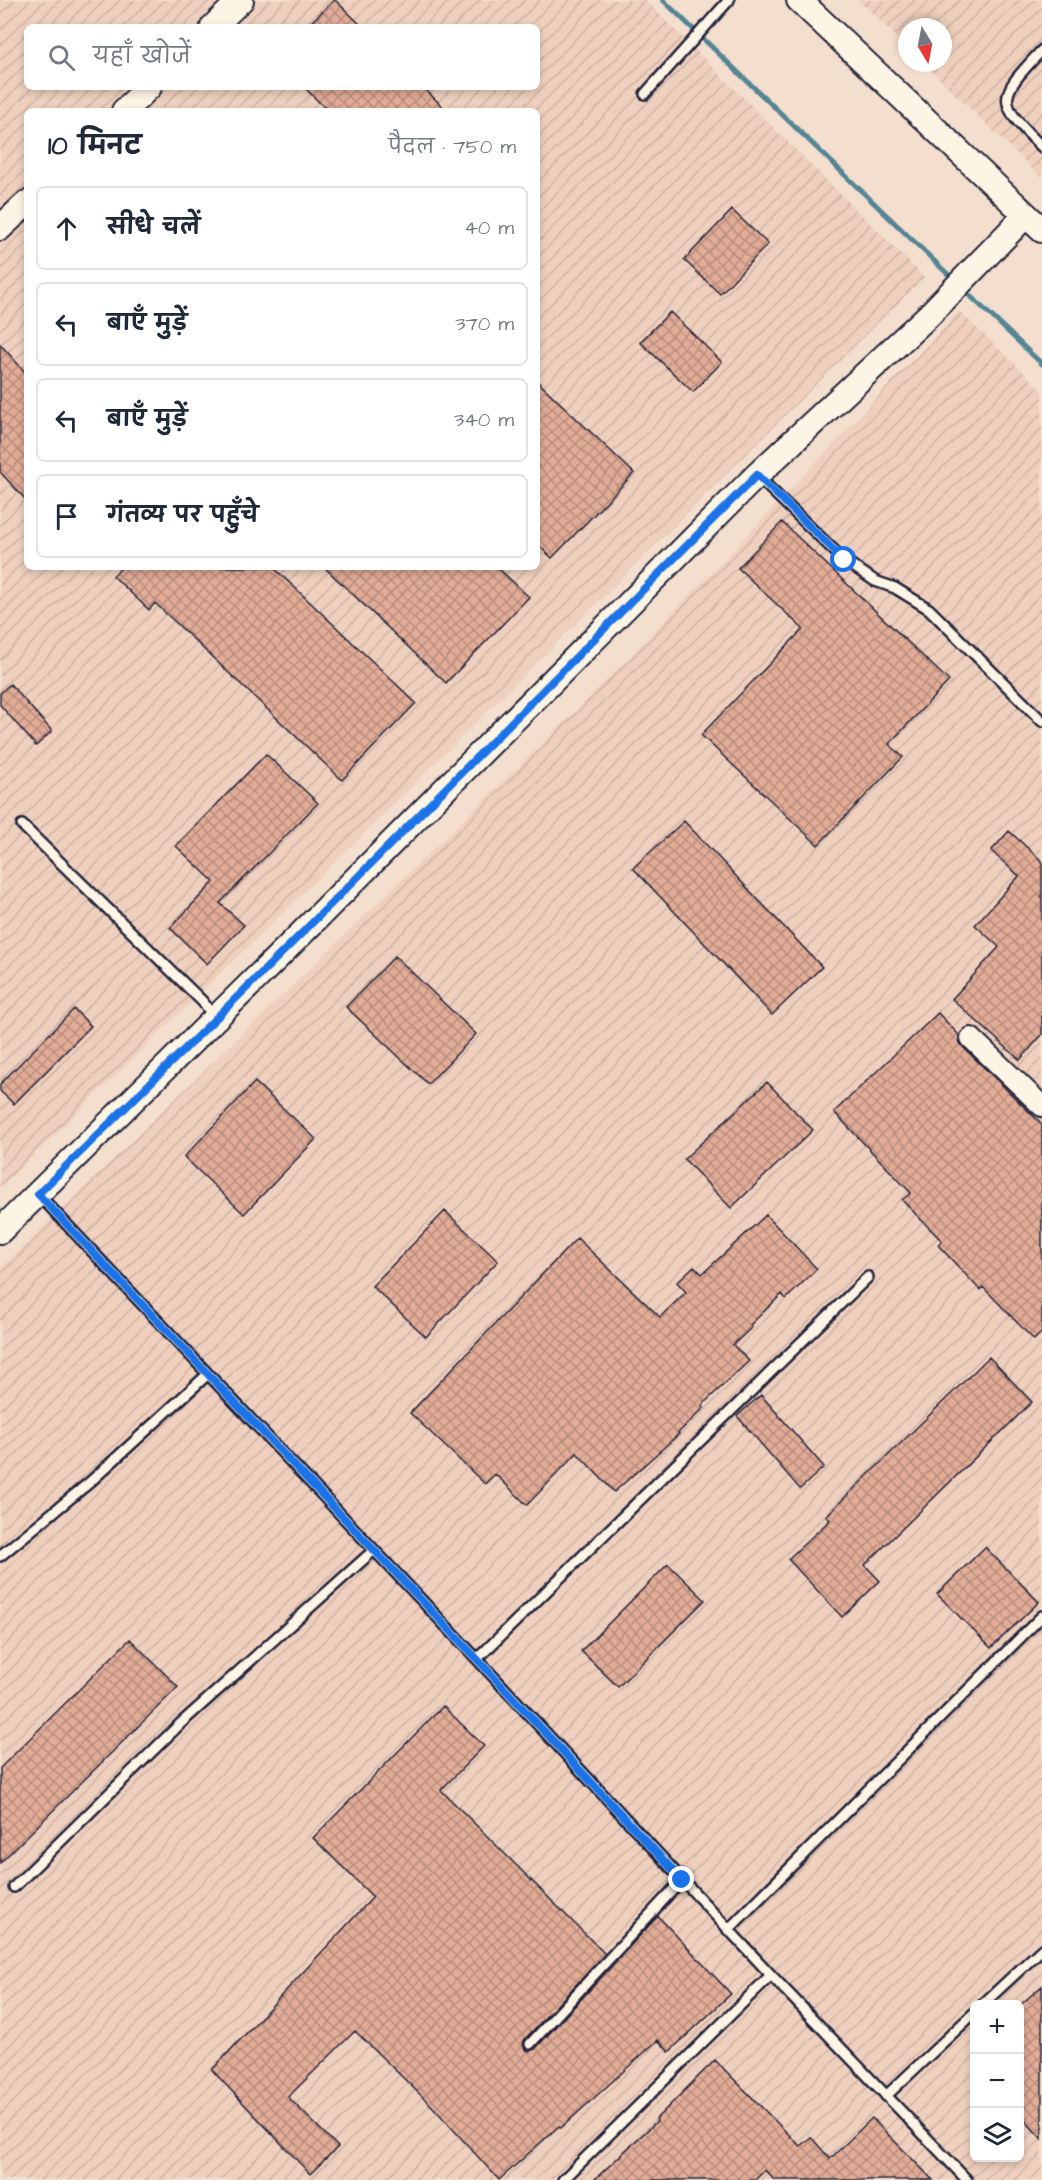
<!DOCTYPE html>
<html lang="hi">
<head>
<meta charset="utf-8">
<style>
  :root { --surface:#fff; --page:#f2f2f3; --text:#1f2937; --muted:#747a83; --line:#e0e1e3 }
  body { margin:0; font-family:"Architects Daughter","Playpen Sans Deva",sans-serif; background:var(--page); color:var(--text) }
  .controls { position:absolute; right:18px; bottom:18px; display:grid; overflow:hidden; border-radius:9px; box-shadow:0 3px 9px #0003 }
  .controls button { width:54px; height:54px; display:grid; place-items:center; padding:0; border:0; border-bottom:2px solid var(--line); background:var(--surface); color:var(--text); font:30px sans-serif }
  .compass { position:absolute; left:898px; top:18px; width:54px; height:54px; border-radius:50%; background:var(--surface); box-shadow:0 3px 9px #0003; rotate:170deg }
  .stop { position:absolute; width:18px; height:18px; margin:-14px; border:4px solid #1a73e8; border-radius:50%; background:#fff }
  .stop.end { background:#1a73e8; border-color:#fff; box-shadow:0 2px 6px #0008 }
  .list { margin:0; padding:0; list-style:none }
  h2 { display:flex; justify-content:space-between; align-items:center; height:78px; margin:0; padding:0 24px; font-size:26px }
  h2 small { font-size:20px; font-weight:400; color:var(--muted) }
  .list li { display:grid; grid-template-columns:39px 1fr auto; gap:18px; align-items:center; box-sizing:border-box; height:84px; margin:0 12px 12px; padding:0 12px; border:2px solid var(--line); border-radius:9px }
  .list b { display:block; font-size:22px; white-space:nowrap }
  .list em { font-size:20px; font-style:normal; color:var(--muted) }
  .icon { flex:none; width:33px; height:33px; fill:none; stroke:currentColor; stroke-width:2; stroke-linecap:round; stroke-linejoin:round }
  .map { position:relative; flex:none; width:1042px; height:2180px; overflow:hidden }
  .search { position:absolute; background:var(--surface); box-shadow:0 3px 9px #0003; left:24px; top:24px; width:516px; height:66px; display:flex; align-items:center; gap:15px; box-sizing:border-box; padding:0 21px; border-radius:9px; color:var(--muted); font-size:22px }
  .panel { position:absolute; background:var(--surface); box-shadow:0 3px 9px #0003; left:24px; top:108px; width:516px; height:462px; border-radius:9px }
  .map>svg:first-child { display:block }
</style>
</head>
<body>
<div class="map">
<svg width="1042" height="2180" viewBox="0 0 1042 2180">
  <defs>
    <pattern id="industrial-furrows" width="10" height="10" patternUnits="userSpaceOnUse" patternTransform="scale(1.5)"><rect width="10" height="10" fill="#efd0be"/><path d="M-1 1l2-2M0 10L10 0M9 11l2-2" fill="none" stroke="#cdb2a4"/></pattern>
    <pattern id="building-cross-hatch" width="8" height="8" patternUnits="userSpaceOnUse" patternTransform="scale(1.5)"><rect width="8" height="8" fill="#e2ac97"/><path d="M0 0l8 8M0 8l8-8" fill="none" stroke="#b78c7c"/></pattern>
  </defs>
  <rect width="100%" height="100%" fill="#f4dfce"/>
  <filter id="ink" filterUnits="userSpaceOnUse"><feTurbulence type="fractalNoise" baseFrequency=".0167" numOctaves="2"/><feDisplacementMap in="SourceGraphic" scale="12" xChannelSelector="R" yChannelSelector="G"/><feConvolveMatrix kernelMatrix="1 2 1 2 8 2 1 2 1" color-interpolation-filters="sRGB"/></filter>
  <g filter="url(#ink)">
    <path fill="url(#industrial-furrows)" fill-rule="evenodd" d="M0,0H645L924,277L366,832L0,1188ZM27,27H537V87H27ZM27,111H537V567H27Z
      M858,0H1042V178L923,63H943V27H907V47Z
      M959,311L1042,390V2180H0V1269L585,702L722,562ZM974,2004H1020V2158H974Z"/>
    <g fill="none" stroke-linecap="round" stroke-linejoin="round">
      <path stroke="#548594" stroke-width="5" d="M663,0L954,280
        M963,289L1042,364"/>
    </g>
    <path fill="url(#building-cross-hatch)" stroke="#22223b" stroke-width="1.5" d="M334,0H335L363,27H306Z
      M304,87H423L447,111H328Z
      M732,210L768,244L720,294L684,260Z
      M670,312L722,362L693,392L640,342Z
      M0,344L27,374V501L0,472Z
      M537,381L634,473L552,558L537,544Z
      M782,522L949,681L889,744L903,757L818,845L701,735L803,629L738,568Z
      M122,567H273L416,703L342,780L155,603L149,610L113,576Z
      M324,567H497L529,597L446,683Z
      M10,684L52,731L36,746L0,705V693Z
      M266,754L318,803L220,903L244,925L207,964L170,928L214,882L176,846Z
      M684,821L822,967L772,1015L633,868Z
      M1009,831L1042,861V1035L1020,1060L952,999L999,947L975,925L1019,876L991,851Z
      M395,956L476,1034L428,1084L346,1007Z
      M74,1009L91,1026L14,1104L0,1091V1084Z
      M938,1013L959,1035V1041L963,1047L1042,1124V1332L1034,1340L983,1287L980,1290L938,1245L942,1241L902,1200L911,1193L834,1112Z
      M255,1082L316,1139L244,1214L184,1157Z
      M767,1082L813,1130L731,1208L684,1159Z
      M445,1211L498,1261L426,1337L372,1286Z
      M766,1215L817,1269L786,1299L782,1294L750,1325L752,1327L733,1345L749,1361L702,1405L704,1408L678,1433L679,1434L614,1492L577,1453L527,1505L495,1474L485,1484L410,1413L577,1238L660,1317L686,1292L677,1282L694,1266L702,1274Z
      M989,1357L1032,1402L865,1565L880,1581L842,1617L788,1559L830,1520L826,1516Z
      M761,1395L824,1467L800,1489L737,1416Z
      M985,1547L1039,1602L991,1648L937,1594Z
      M668,1564L705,1600L618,1687L581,1651Z
      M130,1639L178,1687L0,1863V1768Z
      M443,1706L484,1746L441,1790L605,1954L525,2039L523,2043L525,2049L529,2051L535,2049L658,1916L731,1994L669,2052L658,2040L561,2128L559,2126L499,2180L432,2106L355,2031L288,2097L338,2147L310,2174L212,2070L373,1897L313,1838Z
      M1042,1986V2139L1020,2115V2005Z
      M715,2060L800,2146L811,2137L830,2159L872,2118L933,2180H774L765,2170L755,2180H594L657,2121L656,2119Z"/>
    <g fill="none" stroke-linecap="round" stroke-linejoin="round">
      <defs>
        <path id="service" d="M1042,50C998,97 994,100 1042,147
          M645,94L729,0
          M757,476L844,560L875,581L895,588L929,609L1042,721
          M22,825L203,1002L215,1019
          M39,1195L477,1659L771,1975L967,2180
          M0,1556L90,1482L208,1374
          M477,1659L868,1277
          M14,1887L180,1724L374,1550
          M728,1930L1042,1616
          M983,2004L1042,1949
          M530,2044L682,1880
          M886,2096L974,2013
          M563,2180L771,1975"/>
        <path id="minor" d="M971,1038L1042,1106"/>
        <path id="tertiary" d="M799,0L1042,230
          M213,27L241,0
          M124,111L149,87
          M0,228L27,203
          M0,1231L302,933L757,475L930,314L1026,215"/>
      </defs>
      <use href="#service" stroke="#22223b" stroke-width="14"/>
      <use href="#minor" stroke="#22223b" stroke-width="24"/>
      <use href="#tertiary" stroke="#22223b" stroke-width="28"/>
      <use href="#service" stroke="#fcf5e5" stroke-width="9"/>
      <use href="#minor" stroke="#fcf5e5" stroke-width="20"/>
      <use href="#tertiary" stroke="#fcf5e5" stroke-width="24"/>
    </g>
  </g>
  <g fill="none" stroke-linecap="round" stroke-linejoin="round" filter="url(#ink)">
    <path stroke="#1a73e8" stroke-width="8" d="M682,1880L477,1659L38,1194L302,933L757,475L844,560"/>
  </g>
</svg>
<div class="controls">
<button>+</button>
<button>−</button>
<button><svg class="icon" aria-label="layers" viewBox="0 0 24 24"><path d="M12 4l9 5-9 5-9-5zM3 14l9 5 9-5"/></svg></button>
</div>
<svg class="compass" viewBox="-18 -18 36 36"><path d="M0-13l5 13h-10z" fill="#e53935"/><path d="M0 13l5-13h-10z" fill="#747a83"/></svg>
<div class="stop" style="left:844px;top:560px"></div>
<div class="stop end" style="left:682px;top:1880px"></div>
<div class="search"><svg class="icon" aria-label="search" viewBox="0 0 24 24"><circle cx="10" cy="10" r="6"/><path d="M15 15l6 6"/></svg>यहाँ खोजें</div>
<section class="panel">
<h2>10 मिनट<small>पैदल · 750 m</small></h2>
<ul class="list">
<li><svg class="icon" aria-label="ahead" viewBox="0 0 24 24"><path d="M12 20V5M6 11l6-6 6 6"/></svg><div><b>सीधे चलें</b></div><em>40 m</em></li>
<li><svg class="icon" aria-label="left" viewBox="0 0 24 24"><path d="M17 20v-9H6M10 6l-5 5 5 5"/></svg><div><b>बाएँ मुड़ें</b></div><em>370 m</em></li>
<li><svg class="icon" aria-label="left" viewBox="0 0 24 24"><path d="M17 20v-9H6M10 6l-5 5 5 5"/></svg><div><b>बाएँ मुड़ें</b></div><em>340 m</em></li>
<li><svg class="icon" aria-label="arrive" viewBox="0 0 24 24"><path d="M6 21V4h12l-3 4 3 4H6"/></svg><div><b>गंतव्य पर पहुँचे</b></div></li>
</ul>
</section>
</div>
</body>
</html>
